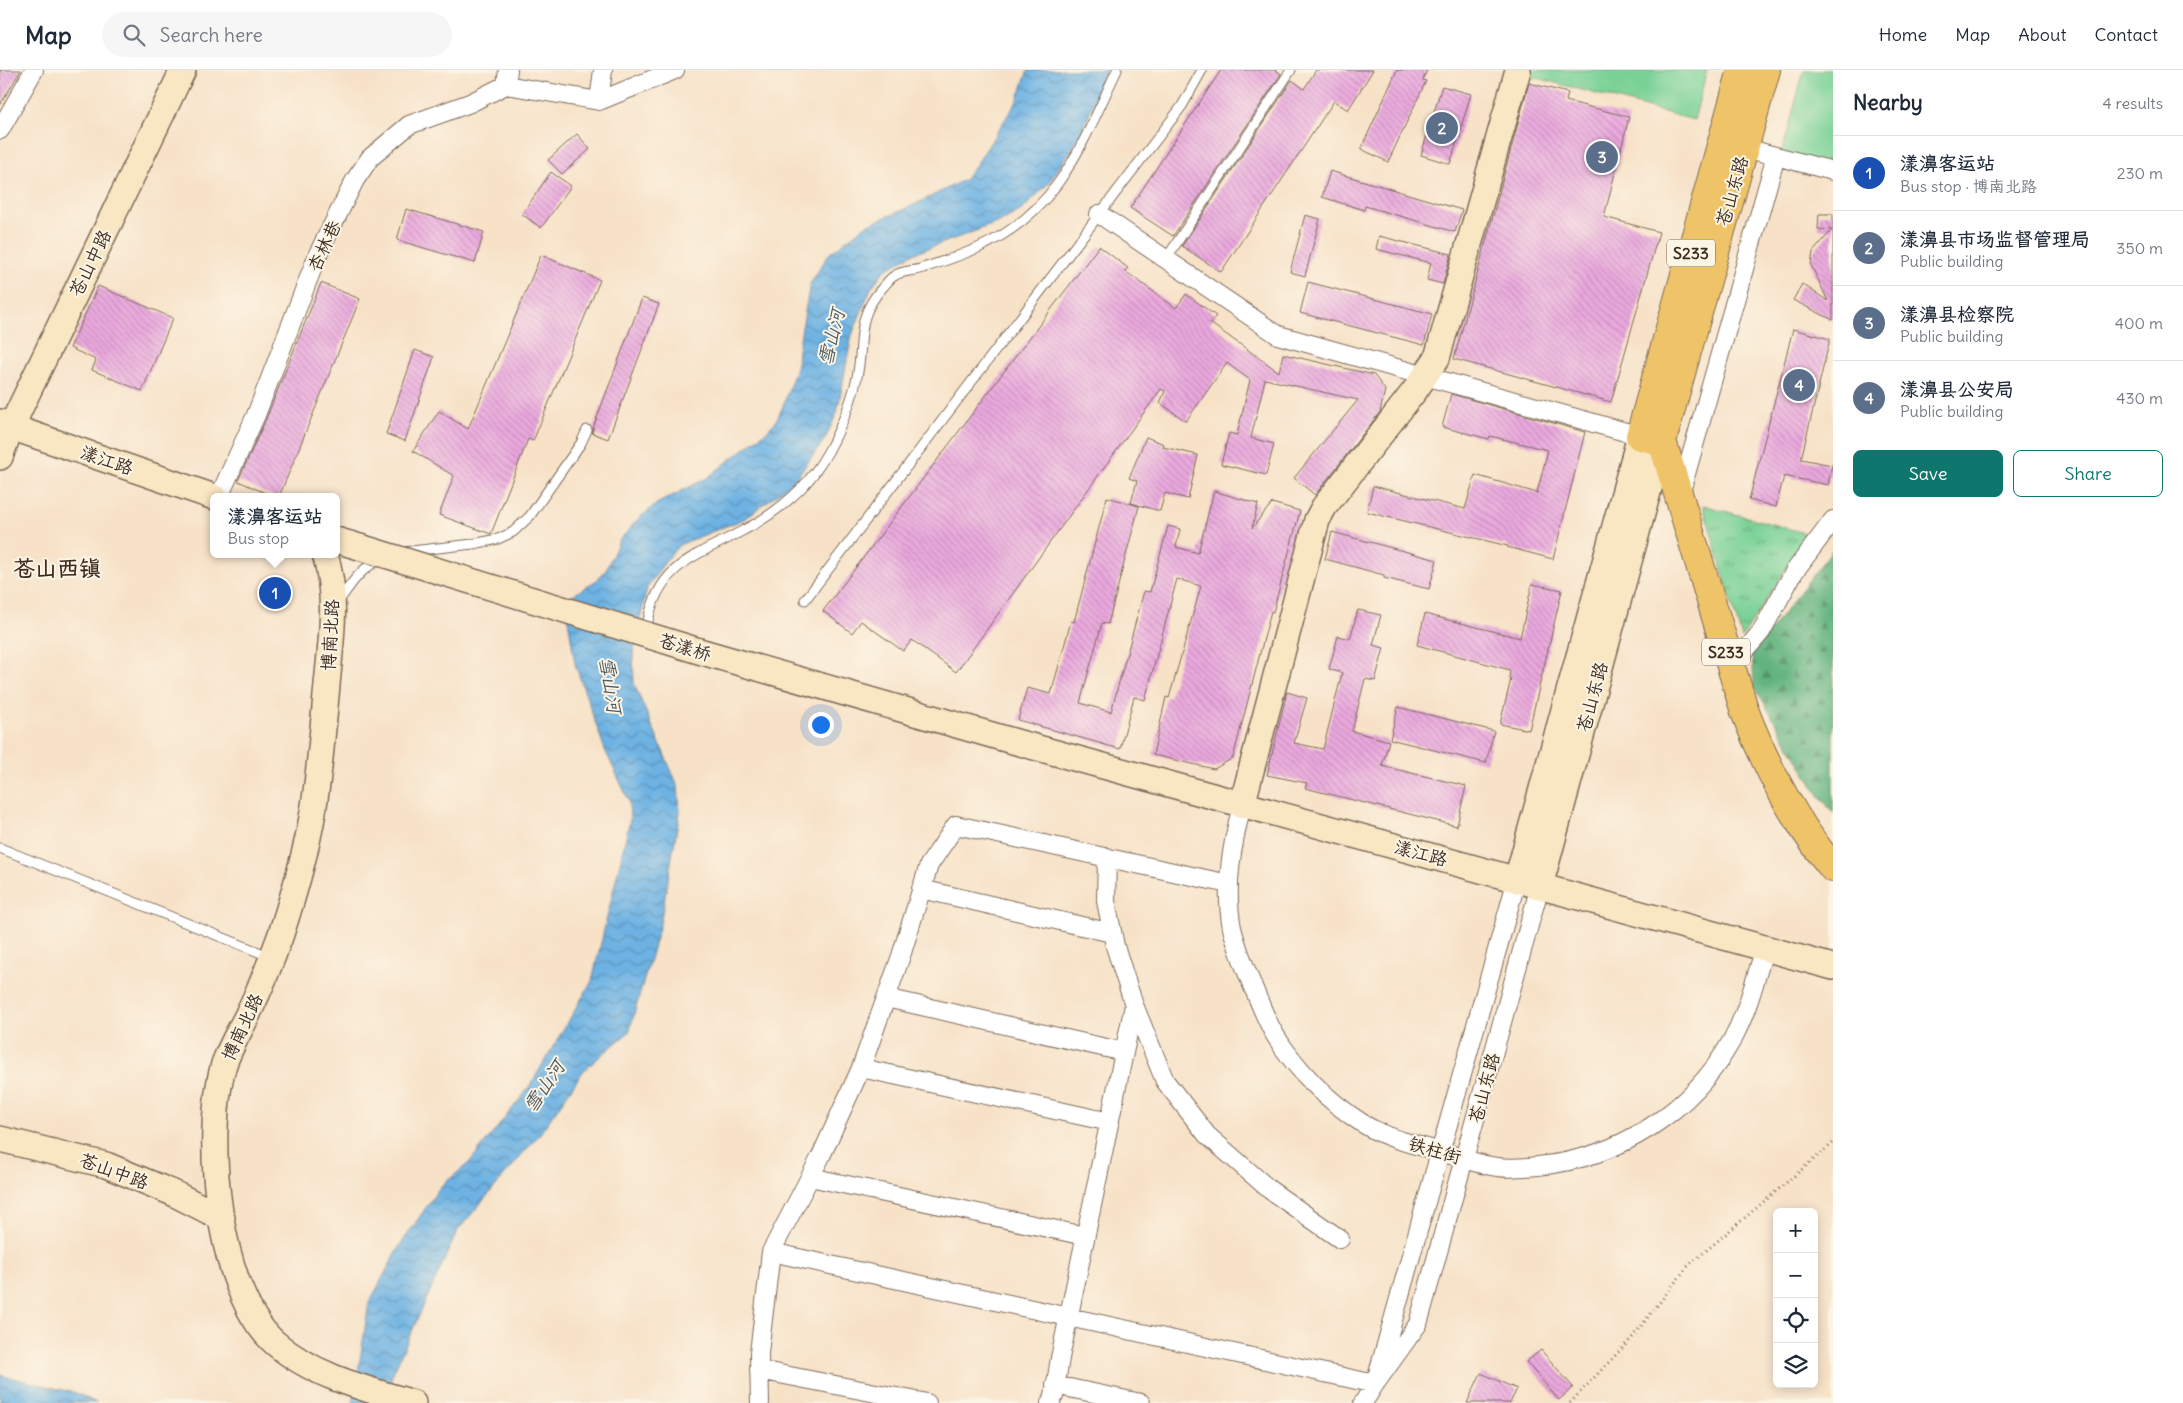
<!DOCTYPE html>
<html lang="en">
<head>
<meta charset="utf-8">
<style>
  :root { --surface:#fff; --page:#f6f6f7; --text:#1f2937; --muted:#747a83; --line:#e0e1e3; --accent:#0f766e }
  body { margin:0; font-family:Delius,"LXGW WenKai TC",sans-serif; background:var(--page); color:var(--text) }
  .controls { position:absolute; right:15px; bottom:15px; display:grid; overflow:hidden; border-radius:8px; box-shadow:0 2px 12px #0003 }
  .controls button { width:45px; height:45px; display:grid; place-items:center; padding:0; border:0; border-bottom:1px solid var(--line); background:var(--surface); color:var(--text); font:25px sans-serif }
  .you { position:absolute; left:820px; top:654px; width:18px; height:18px; margin:-12px; border:4px solid #fff; border-radius:50%; background:#1a73e8; box-shadow:0 0 0 8px #1a73e833 }
  .badge { display:grid; place-items:center; width:32px; height:32px; border-radius:50%; background:var(--accent); color:#fff; font-size:16px; font-weight:700 }
  .pin { position:absolute; translate:-50% -50%; border:2px solid #fff; box-shadow:0 1px 5px #0006 }
  .popup { position:absolute; left:210px; top:423px; width:130px; height:65px; box-sizing:border-box; display:grid; place-content:center; border-radius:8px; background:var(--surface); filter:drop-shadow(0 1px 4px #0005); font-size:16px; white-space:nowrap; color:var(--muted) }
  .popup b { font-size:19px; color:var(--text) }
  .popup::after { content:''; position:absolute; left:50%; top:100%; margin-left:-10px; border:10px solid transparent; border-top-color:var(--surface) }
  .list { margin:0; padding:0; list-style:none }
  h2 { display:flex; justify-content:space-between; align-items:center; height:65px; margin:0; padding:0 20px; font-size:21px }
  h2 small { font-size:16px; font-weight:400; color:var(--muted) }
  .list li { display:grid; grid-template-columns:32px 1fr auto; gap:15px; align-items:center; box-sizing:border-box; height:75px; padding:0 20px; border-top:1px solid var(--line) }
  .list b { display:block; font-size:19px; white-space:nowrap }
  .list p { margin:0; font-size:16px; white-space:nowrap; color:var(--muted) }
  .list em { font-size:16px; font-style:normal; color:var(--muted) }
  .actions { display:flex; gap:10px; padding:15px 20px }
  .actions a { flex:1; padding:11px 0; border:1px solid var(--accent); border-radius:8px; text-align:center; font-size:18px; color:var(--accent) }
  .actions .main { background:var(--accent); color:#fff }
  .icon { flex:none; width:28px; height:28px; fill:none; stroke:currentColor; stroke-width:2; stroke-linecap:round; stroke-linejoin:round }
  .map { position:relative; flex:none; width:1833px; height:1333px; overflow:hidden }
  header { display:flex; align-items:center; gap:30px; box-sizing:border-box; height:70px; padding:0 25px; background:var(--surface); border-bottom:1px solid var(--line) }
  header strong { font-size:24px }
  nav { display:flex; gap:28px; margin-inline-start:auto; font-size:18px }
  .search { width:350px; height:45px; background:var(--page); display:flex; align-items:center; gap:12px; box-sizing:border-box; padding:0 18px; border-radius:28px; color:var(--muted); font-size:19px }
  main { display:flex }
  aside { flex:1; background:var(--surface) }
  .map>svg:first-child { display:block }
</style>
</head>
<body>
<header>
<strong>Map</strong>
<div class="search"><svg class="icon" aria-label="search" viewBox="0 0 24 24"><circle cx="10" cy="10" r="6"/><path d="M15 15l6 6"/></svg>Search here</div>
<nav><a>Home</a><a>Map</a><a>About</a><a>Contact</a></nav>
</header>
<main>
<div class="map">
<svg width="1833" height="1333" viewBox="0 0 1833 1333">
  <defs>
    <pattern id="grass-tufts" width="24" height="20" patternUnits="userSpaceOnUse" patternTransform="scale(1.25)"><rect width="24" height="20" fill="#79d196"/><path d="M3 7l-1-3M5 7V3M7 7l1-3M15 17l-1-3M17 17v-4M19 17l1-3" fill="none" stroke="#64aa7a"/></pattern>
    <pattern id="forest-firs" width="22" height="20" patternUnits="userSpaceOnUse" patternTransform="scale(1.25)"><rect width="22" height="20" fill="#62b37f"/><path d="M5 1l3.5 6h-7zM16 11l3.5 6h-7z" fill="#529267"/></pattern>
    <pattern id="water-waves" width="16" height="10" patternUnits="userSpaceOnUse" patternTransform="scale(1.25)"><rect width="16" height="10" fill="#6db2e3"/><path d="M0 5q4-4 8 0t8 0" fill="none" stroke="#5b91b7"/></pattern>
    <pattern id="building-back-hatch" width="6" height="6" patternUnits="userSpaceOnUse" patternTransform="scale(1.25)"><rect width="6" height="6" fill="#eba9df"/><path d="M-1 5l2 2M0 0l6 6M5-1l2 2" fill="none" stroke="#c08ab4"/></pattern>
  </defs>
  <rect width="100%" height="100%" fill="#fcf5e5"/>
  <filter id="ink" filterUnits="userSpaceOnUse"><feTurbulence type="fractalNoise" baseFrequency=".02" numOctaves="2"/><feDisplacementMap in="SourceGraphic" scale="10" xChannelSelector="R" yChannelSelector="G"/><feConvolveMatrix kernelMatrix="1 2 1 2 8 2 1 2 1" color-interpolation-filters="sRGB"/></filter>
  <filter id="wash" filterUnits="userSpaceOnUse"><feTurbulence type="fractalNoise" baseFrequency=".0096" numOctaves="4" result="noise"/><feDisplacementMap in="SourceGraphic" scale="20" xChannelSelector="R" yChannelSelector="G"/><feGaussianBlur stdDeviation="1.12" result="paint"/><feColorMatrix in="noise" values="0 0 0 0 0 0 0 0 0 0 0 0 0 0 0 0 0 1.4 0 .05"/><feComposite in="paint" operator="in"/></filter>
  <g filter="url(#wash)">
    <rect width="100%" height="100%" fill="#f7e2c8"/>
    <path fill="url(#grass-tufts)" stroke="#5a7e5a" d="M1703,435L1808,464L1742,568Z"/>
    <path fill="url(#forest-firs)" stroke="#4e6e4e" d="M1833,479V743L1816,721L1754,616L1752,584Z"/>
    <path fill="#79d196" stroke="#5a7e5a" d="M1507,0H1707L1694,50Z
      M1804,0H1833V108L1779,93Z"/>
    <path fill="url(#water-waves)" stroke="#546e80" d="M1028,0H1106L1081,65L1048,114L1023,139L1000,152L910,185L883,202L871,218L852,265L837,343L825,369L794,411L744,449L679,475L665,492L647,518L633,583L634,614L678,716L680,742L660,854L629,962L584,1000L539,1065L458,1160L392,1305L387,1333H353L369,1233L399,1177L440,1117L469,1093L528,1019L592,911L630,750L629,731L605,680L575,594L565,530L597,510L606,500L619,471L639,448L658,433L707,408L767,361L776,351L783,336L797,295L798,280L810,214L829,184L865,156L916,134L964,110L974,98L1017,31Z
      M0,1305L76,1323L97,1333H0Z"/>
    <g id="blocks">
      <path fill="url(#building-back-hatch)" d="M0,0H21L0,35Z
        M1221,0H1276L1281,4L1173,166L1130,138Z
        M1316,0H1373L1348,40L1334,31L1221,202L1182,176L1292,10L1304,19Z
        M1397,0H1427L1423,10L1426,11L1388,92L1361,79Z
        M1529,13L1568,23L1566,31L1629,47L1604,147L1659,162L1611,332L1454,289Z
        M1442,16L1471,24L1450,94L1421,85Z
        M577,64L590,79L562,104L548,90Z
        M1330,101L1462,140L1455,162L1365,136L1364,140L1322,127Z
        M551,102L571,116L541,158L522,144Z
        M406,139L484,162L475,193L397,170Z
        M1819,144H1833V250L1793,230L1802,214L1828,231L1811,195L1813,182L1832,160L1818,159Z
        M1305,145L1320,149L1305,206L1290,202Z
        M1379,166L1451,184L1443,214L1427,210L1431,193L1376,179Z
        M1099,176L1128,198L1125,201L1176,238L1186,224L1216,246L1210,253L1279,302L1283,284L1374,305L1385,320L1380,342L1315,425L1294,408L1358,330L1265,309L1251,368L1274,374L1266,405L1221,394L1229,363L1237,365L1250,310L1227,293L1186,351L1160,333L1165,321L1161,319L956,602L912,570L903,581L861,551L852,563L823,541Z
        M541,185L600,210L533,371L528,369L491,464L439,445L454,406L413,381L439,341L468,359Z
        M1308,212L1432,244L1424,275L1300,243Z
        M321,213L360,229L279,427H275L238,411L266,349Z
        M98,216L173,248L142,321L92,300L96,290L70,278Z
        M642,228L659,234L608,369L592,363L593,358Z
        M1793,259L1830,269L1801,389L1832,395L1828,415L1784,406L1776,437L1749,430Z
        M415,280L434,287L405,371L386,364Z
        M1451,324L1585,362L1553,489L1507,477L1508,476L1367,442L1373,416L1465,439L1475,405L1537,423L1548,380L1490,366L1489,369L1442,357Z
        M1146,367L1164,374L1163,377L1198,385L1188,429L1165,423L1160,441L1131,433L1137,411L1129,408Z
        M1214,421L1258,434L1252,458L1272,433L1300,441L1273,542L1271,541L1233,688L1214,699L1153,685L1166,627L1169,628L1201,516L1177,509L1145,630L1134,627L1120,679L1018,650L1027,618L1051,624L1071,551L1074,552L1107,427L1139,436L1108,554L1102,553L1080,633L1111,642L1144,521L1150,522L1168,456L1180,459L1176,477L1198,483Z
        M1332,462L1437,490L1429,519L1384,508V505L1325,489Z
        M1532,514L1562,520L1529,660L1500,654L1511,609H1509L1510,600L1417,575L1425,544L1520,568Z
        M1358,540L1381,545L1373,575L1384,578L1375,611L1365,609L1352,661L1389,671L1382,696L1466,716L1457,756L1305,718L1307,713L1267,705L1287,622L1307,628L1294,673L1323,679L1342,603L1329,599L1338,566L1350,569Z
        M1398,637L1494,661L1486,693L1390,669Z
        M1541,1280L1573,1317L1559,1330L1526,1292Z
        M1481,1303L1517,1319L1510,1333H1467Z"/>
    </g>
  </g>
  <g filter="url(#ink)">
    <use href="#blocks" fill-opacity="0" stroke="#7d6a5a" stroke-width="1"/>
    <g fill="none" stroke-linecap="round" stroke-linejoin="round">
      <defs>
        <path id="lane" d="M1166,189L1291,0
          M403,482L473,474L498,469L513,462L530,446L581,373L587,360
          M805,530L1182,36L1202,0
          M339,531C351,514 361,497 382,489
          M648,551C660,493 697,486 744,460C770,447 798,425 815,402C833,378 851,336 857,307C865,270 854,249 883,217C886,214 890,208 894,206C900,201 912,201 920,199C939,193 959,186 978,178C1059,142 1082,74 1117,0
          M0,778L271,887"/>
        <path id="street" d="M506,15L599,31L675,0
          M599,31L603,0
          M0,60L34,0
          M1745,78L1833,101
          M1099,144L1278,265L1640,366
          M1680,425L1776,86
          M219,427L256,345L318,184L355,110L370,88L409,55L470,33L506,15L508,0
          M1731,597L1761,562L1794,502L1833,450
          M1242,735C1232,775 1224,816 1232,858C1237,878 1245,898 1253,917C1260,933 1266,950 1275,965C1296,1000 1329,1032 1362,1053C1385,1068 1412,1074 1438,1081C1457,1086 1478,1095 1498,1097C1511,1099 1525,1097 1538,1096C1619,1088 1692,1042 1732,970C1748,941 1755,909 1765,878
          M1107,787L1106,831L1115,876L1134,935L1165,1011L1207,1065L1270,1120L1340,1169
          M1517,809L1375,1314L1418,1254L1540,816
          M921,819L1112,863
          M886,928L1124,982
          M861,998L1110,1052
          M810,1107L1085,1166
          M771,1182L1375,1314L1363,1333
          M759,1300L927,1333
          M1055,1315L1141,1333
          M760,1333L759,1283L771,1182L821,1086L861,998L901,886L929,795L956,755L1229,814
          M1050,1333L1054,1326L1060,1288L1134,935"/>
        <path id="secondary" d="M0,352L11,357L214,427
          M0,387L11,357L183,0
          M336,470L363,478
          M325,484C338,527 331,571 327,615C323,657 320,700 313,742C306,783 294,824 281,864C271,892 260,919 247,946C239,962 230,977 224,994C203,1065 217,1222 275,1273C313,1306 366,1319 413,1333
          M1009,670L1833,897
          M1242,735L1317,450L1324,437L1416,319L1437,288L1518,0
          M1517,809L1640,366
          M1540,816L1662,371
          M0,1069L106,1095L173,1123L222,1148"/>
        <path id="primary" d="M1742,0L1640,366L1662,371L1745,642C1767,699 1794,751 1833,798
          M1662,371L1766,0"/>
      </defs>
      <use href="#lane" stroke="#7d6a5a" stroke-width="11"/>
      <use href="#street" stroke="#7d6a5a" stroke-width="20"/>
      <use href="#secondary" stroke="#7d6a5a" stroke-width="28"/>
      <use href="#primary" stroke="#7d6a5a" stroke-width="30"/>
      <path stroke="#7d6a5a" stroke-width="3" stroke-dasharray="1 4" stroke-linecap="butt" d="M1570,1333L1631,1269L1688,1196L1833,1073"/>
      <use href="#lane" stroke="#fff" stroke-width="9"/>
      <use href="#street" stroke="#fff" stroke-width="18"/>
      <use href="#secondary" stroke="#f9e7c3" stroke-width="25"/>
      <use href="#primary" stroke="#efc469" stroke-width="28"/>
      <defs>
        <path id="secondary-bridge" d="M363,478L699,581L1009,670"/>
      </defs>
      <use href="#secondary-bridge" stroke="#7d6a5a" stroke-width="28" stroke-linecap="butt"/>
      <use href="#secondary-bridge" stroke="#f9e7c3" stroke-width="25"/>
    </g>
  </g>
  <g text-anchor="middle" dominant-baseline="central" stroke-width="4" stroke-linejoin="round" paint-order="stroke">
    <g fill="#fcf5e5" stroke="#75675a" stroke-width="1">
      <rect x="1667" y="169.5" width="48" height="27" rx="4"/>
      <rect x="1702" y="568.5" width="48" height="27" rx="4"/>
    </g>
    <g font-size="16" font-weight="bold" fill="#3b2a1e">
      <text x="1691" y="183">S233</text>
      <text x="1726" y="582">S233</text>
    </g>
    <g font-size="18" fill="#3b2a1e" stroke="#fcf5e5">
      <text transform="translate(1732 121) rotate(-74)">苍山东路</text>
      <text transform="translate(324 176) rotate(-65)">杏林巷</text>
      <text transform="translate(90 193) rotate(-64)">苍山中路</text>
      <text transform="translate(107 390) rotate(19)">漾江路</text>
      <text transform="translate(330 565) rotate(-87)">博南北路</text>
      <text transform="translate(685 577) rotate(17)">苍漾桥</text>
      <text transform="translate(1592 627) rotate(-75)">苍山东路</text>
      <text transform="translate(1421 783) rotate(15)">漾江路</text>
      <text transform="translate(242 957) rotate(-65)">博南北路</text>
      <text transform="translate(1484 1018) rotate(-75)">苍山东路</text>
      <text transform="translate(1435 1080) rotate(16)">铁柱街</text>
      <text transform="translate(114 1101) rotate(20)">苍山中路</text>
    </g>
    <g font-size="19" font-style="italic" fill="#4c5a63" stroke="#fcf5e5">
      <text transform="translate(831 267) rotate(-76)">雪山河</text>
      <text transform="translate(611 615) rotate(81)">雪山河</text>
      <text transform="translate(544 1016) rotate(-56)">雪山河</text>
    </g>
    <g font-size="22" font-weight="bold" fill="#3b2a1e" stroke="#fcf5e5">
      <text x="57" y="498">苍山西镇</text>
    </g>
  </g>
</svg>
<div class="controls">
<button>+</button>
<button>−</button>
<button><svg class="icon" aria-label="locate" viewBox="0 0 24 24"><circle cx="12" cy="12" r="6"/><path d="M12 2v4M12 18v4M2 12h4M18 12h4"/></svg></button>
<button><svg class="icon" aria-label="layers" viewBox="0 0 24 24"><path d="M12 4l9 5-9 5-9-5zM3 14l9 5 9-5"/></svg></button>
</div>
<div class="you"></div>
<div class="pin badge" style="left:275px;top:523px;background:#1a4fb4">1</div>
<div class="popup"><b>漾濞客运站</b>Bus stop</div>
<div class="pin badge" style="left:1442px;top:58px;background:#5c6f8a">2</div>
<div class="pin badge" style="left:1602px;top:87px;background:#5c6f8a">3</div>
<div class="pin badge" style="left:1799px;top:315px;background:#5c6f8a">4</div>
</div>
<aside>
<h2>Nearby<small>4 results</small></h2>
<ul class="list">
<li><span class="badge" style="background:#1a4fb4">1</span><div><b>漾濞客运站</b><p>Bus stop · 博南北路</p></div><em>230 m</em></li>
<li><span class="badge" style="background:#5c6f8a">2</span><div><b>漾濞县市场监督管理局</b><p>Public building</p></div><em>350 m</em></li>
<li><span class="badge" style="background:#5c6f8a">3</span><div><b>漾濞县检察院</b><p>Public building</p></div><em>400 m</em></li>
<li><span class="badge" style="background:#5c6f8a">4</span><div><b>漾濞县公安局</b><p>Public building</p></div><em>430 m</em></li>
</ul>
<div class="actions"><a class="main">Save</a><a>Share</a></div>
</aside>
</main>
</body>
</html>
